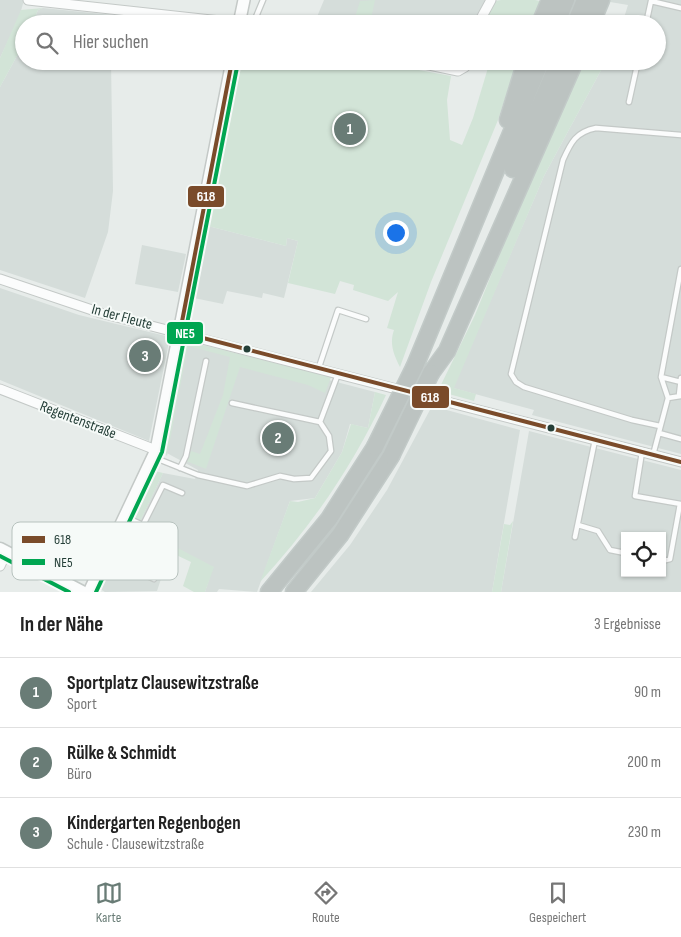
<!DOCTYPE html>
<html lang="de">
<head>
<meta charset="utf-8">
<style>
  :root { --surface:#fff; --page:#f6f6f6; --text:#222; --muted:#767676; --line:#e0e0e0; --accent:#697c76 }
  body { margin:0; font-family:"Sofia Sans Condensed",sans-serif; background:var(--page); color:var(--text) }
  .controls { position:absolute; right:15px; bottom:15px; display:grid; overflow:hidden; border-radius:0px; box-shadow:0 1px 4px #0004 }
  .controls button { width:45px; height:45px; display:grid; place-items:center; padding:0; border:0; border-bottom:1px solid var(--line); background:var(--surface); color:var(--text); font:25px sans-serif }
  .you { position:absolute; left:395px; top:232px; width:18px; height:18px; margin:-12px; border:4px solid #fff; border-radius:50%; background:#1a73e8; box-shadow:0 0 0 8px #1a73e833 }
  .badge { display:grid; place-items:center; width:32px; height:32px; border-radius:50%; background:var(--accent); color:#fff; font-size:16px; font-weight:700 }
  .pin { position:absolute; translate:-50% -50%; border:2px solid #fff; box-shadow:0 1px 5px #0006 }
  .list { margin:0; padding:0; list-style:none }
  h2 { display:flex; justify-content:space-between; align-items:center; height:65px; margin:0; padding:0 20px; font-size:21px }
  h2 small { font-size:16px; font-weight:400; color:var(--muted) }
  .list li { display:grid; grid-template-columns:32px 1fr auto; gap:15px; align-items:center; box-sizing:border-box; height:70px; padding:0 20px; border-top:1px solid var(--line) }
  .list b { display:block; font-size:19px; white-space:nowrap }
  .list p { margin:0; font-size:16px; white-space:nowrap; color:var(--muted) }
  .list em { font-size:16px; font-style:normal; color:var(--muted) }
  .icon { flex:none; width:28px; height:28px; fill:none; stroke:currentColor; stroke-width:2; stroke-linecap:round; stroke-linejoin:round }
  .map { position:relative; flex:none; width:681px; height:592px; overflow:hidden }
  .search { position:absolute; background:var(--surface); box-shadow:0 1px 4px #0004; left:15px; right:15px; top:15px; height:55px; display:flex; align-items:center; gap:12px; box-sizing:border-box; padding:0 18px; border-radius:28px; color:var(--muted); font-size:19px }
  .sheet { height:275px; background:var(--surface) }
  nav { display:flex; justify-content:space-around; align-items:center; box-sizing:border-box; height:70px; border-top:1px solid var(--line); background:var(--surface); font-size:14px; color:var(--muted) }
  nav a { display:grid; justify-items:center; gap:2px }
  nav .on { color:var(--accent) }
  .map>svg:first-child { display:block }
</style>
</head>
<body>
<div class="map">
<svg width="681" height="592" viewBox="0 0 681 592">
  <rect width="100%" height="100%" fill="#e7ecea"/>
  <path fill="#d5ddda" fill-rule="evenodd" d="M0,0H24L19,18L0,58Z
    M324,0H485L474,24H314Z
    M610,0H681V454L532,415L534,410L453,388L544,176L606,61H657V24H622L628,5L610,2Z
    M43,8L112,15V24H32L38,10Z
    M24,43V61H111L113,191L108,232L85,298L0,270V87Z
    M208,226L286,246L287,238L298,241L284,298L263,293L262,298L227,291L223,304L194,298Z
    M142,245L186,254L178,292L135,284Z
    M0,288L79,315L170,337L149,441L0,380Z
    M187,343L375,392L368,428L350,424L342,452L315,498L290,501L257,592L219,589L217,592H205L213,567L170,552L157,591L105,592L100,589L110,566L117,569L163,473L195,479L198,470L165,452Z
    M432,406L520,430L492,592H311L350,545L387,490Z
    M529,431L681,470V592H501ZM625,536H662V573H625Z"/>
  <path fill="#d2e4d7" d="M375,0L370,24H353L360,1Z
    M501,0H535L540,1L531,24H483L495,1Z
    M43,8L38,10L32,24H24V43L0,87V58L21,10Z
    M241,61H370L451,76L447,100L450,140L462,145L473,118L490,61H517L498,120L431,282L400,367C394,355 389,344 394,330L387,328L398,292L388,301L353,290L354,285L340,281L335,294L288,283L298,241L287,238L286,246L208,226Z
    M585,61H606L544,176L454,388L476,394L474,401L438,391L475,315L543,147Z
    M187,341L331,377L325,393L308,385L240,367L206,469L186,461L191,451L200,454L223,395L230,357L188,346L167,456L163,451L184,344Z
    M375,392L386,395C354,464 312,526 260,582L290,501L298,502L315,498L342,452L351,424L368,428Z
    M155,471L163,473L117,570L110,566Z
    M513,521L501,592H492L504,524L510,525Z
    M144,538L157,544L158,541L172,545L214,567L205,592H194L183,586L191,562L170,552L168,557L159,553L158,555L151,551L152,549L136,544L138,539Z"/>
  <g fill="none" stroke-linecap="round" stroke-linejoin="round">
    <defs>
      <path id="service" d="M253,24L263,0
        M646,24L651,1L681,8
        M629,102L638,61
        M319,367L338,310L366,319
        M661,377L681,382
        M679,395L681,378
        M668,398L661,377L681,269
        M232,403L320,422
        M660,426L632,420L524,387L516,382L511,374L563,160C571,142 576,132 596,128L681,135
        M659,433L681,439
        M642,452L635,496L681,504
        M653,455L668,398L681,396
        M153,457L198,475L247,486L280,476L294,479L311,478L331,451L329,436L320,422L338,374
        M180,468L186,456L206,361
        M125,517L143,525L163,485L182,493
        M578,525L598,531L610,550L625,553
        M575,537L595,440
        M132,548L124,565L154,579L162,563L132,548L143,525
        M662,561L670,559L680,504"/>
      <path id="minor" d="M28,0L248,24
        M478,24L491,0
        M410,61L458,71L465,67L467,61
        M0,279L101,313L681,462
        M0,389L156,450
        M0,566L6,553"/>
      <path id="tertiary" d="M239,24L244,0
        M89,592L156,450L232,61"/>
      <path id="secondary" d="M0,549L82,592"/>
      <path id="motorway" d="M540,24L550,0
        M556,24L566,0
        M575,24L585,0
        M591,24L601,0
        M508,120L526,61
        M513,169L559,61
        M415,366L541,61
        M431,373L447,351L575,61
        M269,592L329,519L375,447
        M294,592L340,535L391,456"/>
    </defs>
    <use href="#service" stroke="#c4c9c7" stroke-width="7"/>
    <use href="#minor" stroke="#c4c9c7" stroke-width="11"/>
    <use href="#tertiary" stroke="#c4c9c7" stroke-width="14"/>
    <use href="#secondary" stroke="#c3c9c7" stroke-width="15"/>
    <use href="#motorway" stroke="#c2cac8" stroke-width="19"/>
    <use href="#service" stroke="#fbfcfc" stroke-width="4.5"/>
    <use href="#minor" stroke="#fbfcfc" stroke-width="9"/>
    <use href="#tertiary" stroke="#fbfcfc" stroke-width="11"/>
    <use href="#secondary" stroke="#fbfcfc" stroke-width="12"/>
    <use href="#motorway" stroke="#bcc3c1" stroke-width="16"/>
    <defs>
      <path id="motorway-bridge" d="M375,447L415,366
        M391,456L431,373"/>
    </defs>
    <use href="#motorway-bridge" stroke="#c2cac8" stroke-width="19" stroke-linecap="butt"/>
    <use href="#motorway-bridge" stroke="#bcc3c1" stroke-width="16"/>
    <defs>
      <path id="bus-1" d="M180,332L681,462
        M180,332L232,61"/>
      <path id="bus-2" d="M0,556L69,592
        M96,592L162,452L238,62"/>
    </defs>
    <use href="#bus-1" stroke="#f6faf8" stroke-width="8"/>
    <use href="#bus-2" stroke="#f6faf8" stroke-width="8"/>
    <use href="#bus-1" stroke="#7a4b2a" stroke-width="4"/>
    <use href="#bus-2" stroke="#00a651" stroke-width="4"/>
  </g>
  <g fill="#253f38" stroke="#f6faf8" stroke-width="2">
    <circle cx="247" cy="349" r="4.5"/>
    <circle cx="551" cy="428" r="4.5"/>
  </g>
  <g text-anchor="middle" dominant-baseline="central" stroke-width="4" stroke-linejoin="round" paint-order="stroke">
    <g font-size="15" fill="#253f38" stroke="#f6faf8">
      <text transform="translate(122 317) rotate(15)">In der Fleute</text>
      <text transform="translate(78 420) rotate(21)">Regentenstraße</text>
    </g>
  </g>
  <rect x="12" y="522" width="166" height="58" rx="8" fill="#f6faf8" stroke="#b7c2be" stroke-width="1"/>
  <rect x="22" y="536" width="23" height="7" fill="#7a4b2a"/>
  <rect x="22" y="559" width="23" height="6" fill="#00a651"/>
  <g font-size="14" fill="#253f38">
    <text x="54" y="544">618</text>
    <text x="54" y="567">NE5</text>
  </g>
  <g stroke="#f6faf8" stroke-width="2">
    <rect x="187" y="185" width="38" height="23" rx="5" fill="#7a4b2a"/>
    <rect x="166" y="321" width="38" height="24" rx="5" fill="#00a651"/>
    <rect x="411" y="385" width="39" height="24" rx="5" fill="#7a4b2a"/>
  </g>
  <g font-size="14" text-anchor="middle" font-weight="bold" fill="#fff">
    <text x="206" y="201">618</text>
    <text x="185" y="338">NE5</text>
    <text x="430" y="402">618</text>
  </g>
</svg>
<div class="controls">
<button><svg class="icon" aria-label="locate" viewBox="0 0 24 24"><circle cx="12" cy="12" r="6"/><path d="M12 2v4M12 18v4M2 12h4M18 12h4"/></svg></button>
</div>
<div class="you"></div>
<div class="pin badge" style="left:350px;top:129px">1</div>
<div class="pin badge" style="left:278px;top:438px">2</div>
<div class="pin badge" style="left:145px;top:356px">3</div>
<div class="search"><svg class="icon" aria-label="search" viewBox="0 0 24 24"><circle cx="10" cy="10" r="6"/><path d="M15 15l6 6"/></svg>Hier suchen</div>
</div>
<section class="sheet">
<h2>In der Nähe<small>3 Ergebnisse</small></h2>
<ul class="list">
<li><span class="badge">1</span><div><b>Sportplatz Clausewitzstraße</b><p>Sport</p></div><em>90 m</em></li>
<li><span class="badge">2</span><div><b>Rülke &amp; Schmidt</b><p>Büro</p></div><em>200 m</em></li>
<li><span class="badge">3</span><div><b>Kindergarten Regenbogen</b><p>Schule · Clausewitzstraße</p></div><em>230 m</em></li>
</ul>
</section>
<nav>
<a class="on"><svg class="icon" aria-label="map" viewBox="0 0 24 24"><path d="M3 6l6-2 6 2 6-2v14l-6 2-6-2-6 2zM9 4v14M15 6v14"/></svg>Karte</a>
<a><svg class="icon" aria-label="directions" viewBox="0 0 24 24"><path d="M12 3l9 9-9 9-9-9zM9 14v-3h6M13 9l2 2-2 2"/></svg>Route</a>
<a><svg class="icon" aria-label="saved" viewBox="0 0 24 24"><path d="M7 4h10v16l-5-4-5 4z"/></svg>Gespeichert</a>
</nav>
</body>
</html>
